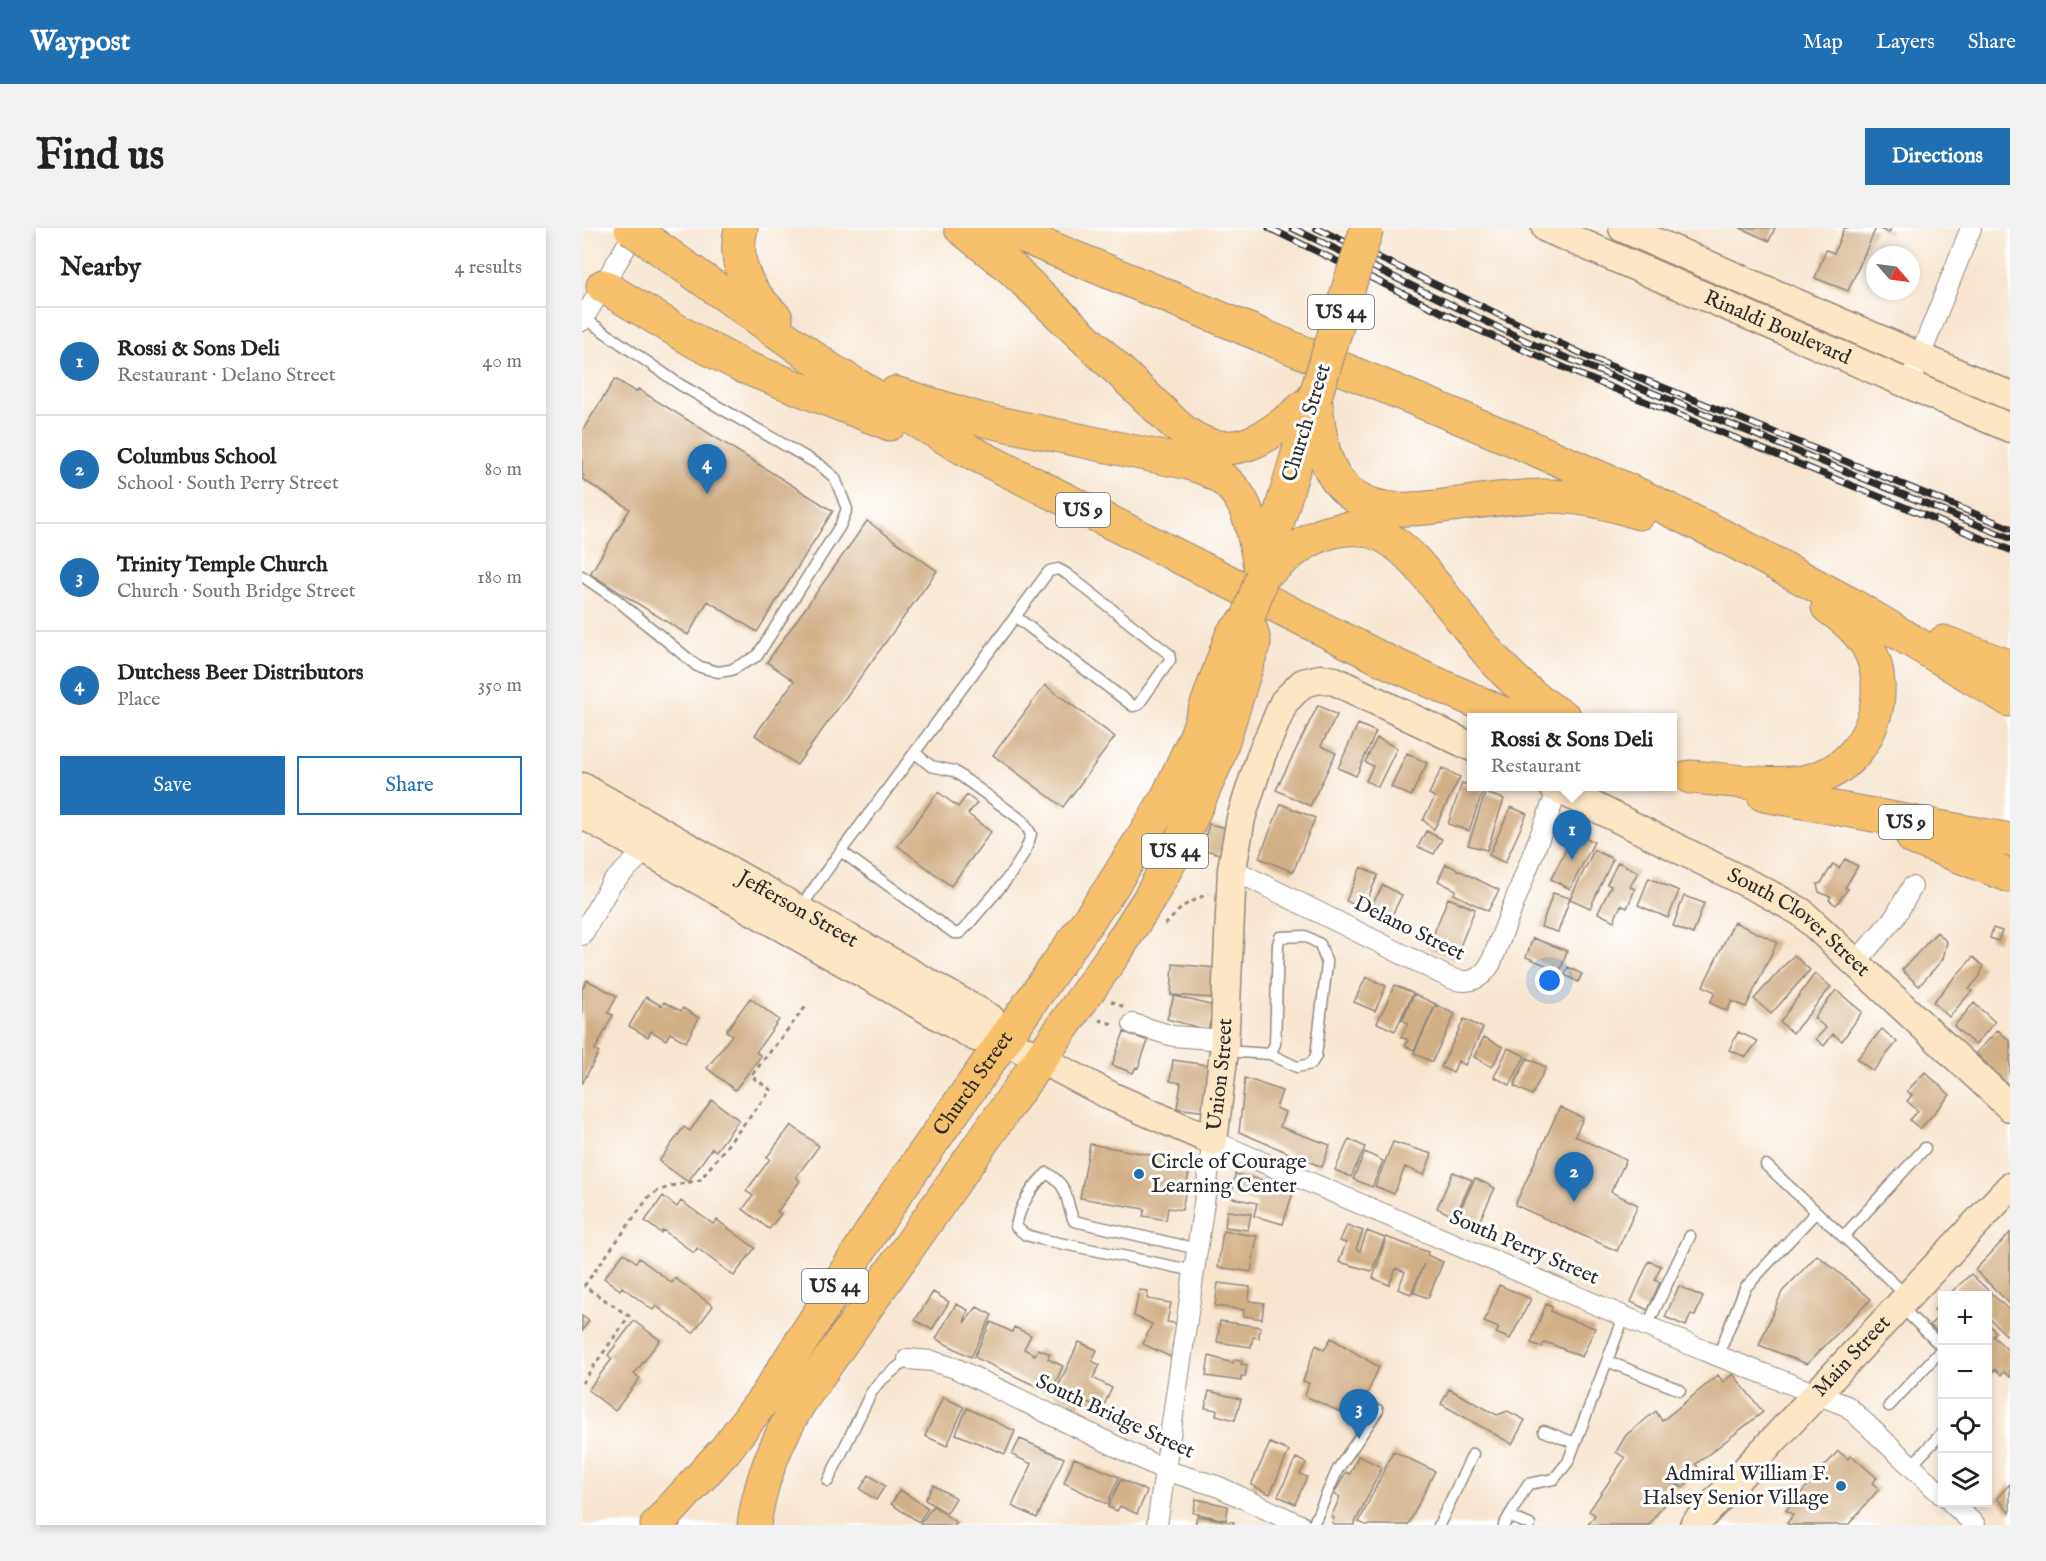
<!DOCTYPE html>
<html lang="en">
<head>
<meta charset="utf-8">
<style>
  :root { --surface:#fff; --page:#f2f2f2; --text:#222; --muted:#767676; --line:#e0e0e0; --accent:#1f6fb2 }
  body { margin:0; font-family:"IM FELL English",serif; background:var(--page); color:var(--text) }
  .controls { position:absolute; right:18px; bottom:18px; display:grid; overflow:hidden; border-radius:0px; box-shadow:0 3px 9px #0003 }
  .controls button { width:54px; height:54px; display:grid; place-items:center; padding:0; border:0; border-bottom:2px solid var(--line); background:var(--surface); color:var(--text); font:30px sans-serif }
  .compass { position:absolute; left:1284px; top:18px; width:54px; height:54px; border-radius:50%; background:var(--surface); box-shadow:0 3px 9px #0003; rotate:118deg }
  .you { position:absolute; left:968px; top:753px; width:21px; height:21px; margin:-15px; border:4px solid #fff; border-radius:50%; background:#1a73e8; box-shadow:0 0 0 9px #1a73e833 }
  .badge { display:grid; place-items:center; width:39px; height:39px; border-radius:50%; background:var(--accent); color:#fff; font-size:20px; font-weight:700 }
  .pin { position:absolute; translate:-50% -50px; filter:drop-shadow(0 2px 3px #0008) }
  .pin::after { content:''; position:absolute; top:32px; width:21px; height:18px; background:inherit; clip-path:polygon(0 0,100% 0,50% 100%) }
  .popup { position:absolute; left:885px; top:485px; width:210px; height:78px; box-sizing:border-box; display:grid; place-content:center; border-radius:0px; background:var(--surface); filter:drop-shadow(0 2px 4px #0005); font-size:20px; white-space:nowrap; color:var(--muted) }
  .popup b { font-size:22px; color:var(--text) }
  .popup::after { content:''; position:absolute; left:50%; top:100%; margin-left:-12px; border:12px solid transparent; border-top-color:var(--surface) }
  .list { margin:0; padding:0; list-style:none }
  h2 { display:flex; justify-content:space-between; align-items:center; height:78px; margin:0; padding:0 24px; font-size:26px }
  h2 small { font-size:20px; font-weight:400; color:var(--muted) }
  .list li { display:grid; grid-template-columns:39px 1fr auto; gap:18px; align-items:center; box-sizing:border-box; height:108px; padding:0 24px; border-top:2px solid var(--line) }
  .list b { display:block; font-size:22px; white-space:nowrap }
  .list p { margin:0; font-size:20px; white-space:nowrap; color:var(--muted) }
  .list em { font-size:20px; font-style:normal; color:var(--muted) }
  .actions { display:flex; gap:12px; padding:18px 24px }
  .actions a { flex:1; padding:14px 0; border:2px solid var(--accent); border-radius:0px; text-align:center; font-size:21px; color:var(--accent) }
  .actions .main { background:var(--accent); color:#fff }
  .icon { flex:none; width:33px; height:33px; fill:none; stroke:currentColor; stroke-width:2; stroke-linecap:round; stroke-linejoin:round }
  .map { position:relative; flex:none; width:1428px; height:1297px; overflow:hidden; border-radius:0px }
  header { display:flex; align-items:center; gap:36px; box-sizing:border-box; height:84px; padding:0 30px; background:var(--accent); color:#fff }
  header strong { font-size:28px }
  nav { display:flex; gap:33px; margin-inline-start:auto; font-size:21px }
  .intro { display:flex; align-items:center; justify-content:space-between; box-sizing:border-box; height:144px; padding:0 36px }
  h1 { margin:0; font-size:42px }
  .button { padding:15px 27px; border-radius:0px; background:var(--accent); color:#fff; font-size:21px; font-weight:700 }
  main { display:flex; gap:36px; padding:0 36px }
  aside { flex:1; background:var(--surface); border-radius:0px; box-shadow:0 3px 9px #0003 }
  .map>svg:first-child { display:block }
</style>
</head>
<body>
<header>
<strong>Waypost</strong>
<nav><a>Map</a><a>Layers</a><a>Share</a></nav>
</header>
<div class="intro"><h1>Find us</h1><a class="button">Directions</a></div>
<main>
<aside>
<h2>Nearby<small>4 results</small></h2>
<ul class="list">
<li><span class="badge">1</span><div><b>Rossi &amp; Sons Deli</b><p>Restaurant · Delano Street</p></div><em>40 m</em></li>
<li><span class="badge">2</span><div><b>Columbus School</b><p>School · South Perry Street</p></div><em>80 m</em></li>
<li><span class="badge">3</span><div><b>Trinity Temple Church</b><p>Church · South Bridge Street</p></div><em>180 m</em></li>
<li><span class="badge">4</span><div><b>Dutchess Beer Distributors</b><p>Place</p></div><em>350 m</em></li>
</ul>
<div class="actions"><a class="main">Save</a><a>Share</a></div>
</aside>
<div class="map">
<svg width="1428" height="1297" viewBox="0 0 1428 1297">
  <rect width="100%" height="100%" fill="#fff"/>
  <filter id="ink" filterUnits="userSpaceOnUse"><feTurbulence type="fractalNoise" baseFrequency=".0167" numOctaves="2"/><feDisplacementMap in="SourceGraphic" scale="12" xChannelSelector="R" yChannelSelector="G"/><feConvolveMatrix kernelMatrix="1 2 1 2 8 2 1 2 1" color-interpolation-filters="sRGB"/></filter>
  <filter id="wash" filterUnits="userSpaceOnUse"><feTurbulence type="fractalNoise" baseFrequency=".008" numOctaves="4" result="noise"/><feDisplacementMap in="SourceGraphic" scale="24" xChannelSelector="R" yChannelSelector="G"/><feGaussianBlur stdDeviation="1.35" result="paint"/><feColorMatrix in="noise" values="0 0 0 0 0 0 0 0 0 0 0 0 0 0 0 0 0 1.4 0 .05"/><feComposite in="paint" operator="in"/></filter>
  <g filter="url(#wash)">
    <rect width="100%" height="100%" fill="#f7e5d0"/>
    <g id="blocks">
      <path fill="#d0af84" d="M1158,0H1193L1187,13Z
        M1262,0H1294L1266,63L1233,50L1244,22L1252,25Z
        M1295,0H1309L1307,5Z
        M33,151L54,164L56,161L251,283L175,404L126,373L106,407L8,346L48,281L0,251L2,248L0,246V203Z
        M285,293L355,343L215,537L173,507L212,453L185,434Z
        M463,457L533,509L481,579L411,527Z
        M736,477L755,487L739,518L754,525L728,578L694,562Z
        M776,496L794,504L774,548L756,540Z
        M795,510L815,520L796,559L784,553L791,538L783,534Z
        M825,525L845,535L829,568L809,559Z
        M860,540L878,549L852,601L841,592L853,569L847,566Z
        M880,555L901,562L887,603L866,596Z
        M356,564L376,579L385,567L395,575L386,586L409,604L369,658L316,618Z
        M903,565L922,571L905,622L886,617Z
        M699,576L733,590L711,644L677,630Z
        M929,579L945,586L923,635L907,627Z
        M627,596L645,600L638,626L620,621Z
        M844,603L860,611L852,626L836,619Z
        M993,604L1012,614L988,661L969,651Z
        M1012,622L1031,631L1008,680L988,671Z
        M1263,631L1276,638L1263,660L1266,661L1254,677L1247,672L1249,669L1237,664L1235,656L1239,655L1251,636L1257,640Z
        M1036,634L1056,644L1048,659L1053,661L1049,671L1045,680L1039,677L1032,693L1016,685L1029,658L1025,656Z
        M864,636L917,662L906,683L872,666L874,662L856,653Z
        M779,639L796,647L781,681L764,673Z
        M1067,650L1097,663L1086,690L1056,677Z
        M801,657L820,667L806,695L786,684Z
        M971,665L988,670L976,704L959,699Z
        M1102,668L1122,675L1111,706L1091,698Z
        M866,670L893,681L873,731L846,720Z
        M1152,694L1195,714L1164,779L1150,773L1145,783L1128,775L1133,764L1121,758Z
        M1411,700L1420,703L1416,713L1408,710Z
        M1355,704L1365,714L1361,731L1337,758L1320,742Z
        M951,710L985,723L978,743L944,729Z
        M1212,727L1228,742L1189,786L1172,771Z
        M1391,729L1401,738L1398,748L1387,761L1390,763L1367,789L1351,774Z
        M591,736L634,740L630,770L589,767Z
        M986,739L1000,746L996,754L983,747Z
        M1233,745L1249,759L1211,805L1198,794Z
        M784,749L804,758L793,783L772,774Z
        M5,752L35,768L26,785L31,787L13,822L17,824L0,856V761Z
        M813,757L831,765L813,803L795,795Z
        M1254,762L1280,784L1260,813L1251,806L1242,818L1234,811L1244,800L1232,790Z
        M832,766L854,776L832,822L823,818L826,812L819,809L826,795L820,792Z
        M592,768L636,779L630,786L626,802L585,791Z
        M64,769L80,778L82,774L99,783L101,780L117,790L104,814L88,805L84,812L69,803L66,809L47,798Z
        M168,770L197,792L174,824L179,828L153,862L125,840L150,807L144,803Z
        M1392,775L1413,794L1393,817L1372,798Z
        M854,777L873,786L850,834L832,825Z
        M882,791L901,800L883,837L876,833L871,845L859,839Z
        M1300,801L1315,814L1291,843L1275,831Z
        M1416,802L1428,813V859L1394,825Z
        M542,804L566,813L556,840L554,839L551,845L530,837Z
        M1156,804L1176,813L1164,829L1147,822Z
        M902,809L921,819L910,839L892,829Z
        M926,820L943,828L928,857L912,849Z
        M945,830L964,839L950,867L932,858Z
        M591,832L631,838L624,884L595,880L599,855L588,853Z
        M1343,844L1368,867L1338,901L1328,892L1336,883L1325,873L1330,867L1325,863Z
        M663,850L700,863L694,880L703,884L698,899L748,917L740,939L657,904Z
        M130,872L157,892L134,923L130,920L106,954L77,933L102,899L108,903Z
        M978,879L1001,890L993,908L1044,932L1029,964L1056,977L1035,1023L933,977Z
        M209,897L237,918L214,949L218,953L195,984L199,986L187,1001L161,981L171,968L164,963L188,931L185,929Z
        M767,911L783,919L769,949L753,942Z
        M811,914L850,926L842,947L823,939L812,966L793,958Z
        M508,916L609,934L600,982L586,980L584,992L561,988L563,981L498,970Z
        M783,924L801,933L790,959L771,951Z
        M871,944L890,952L873,989L855,980Z
        M653,946L681,952L680,956L711,964L701,996L672,988L675,975L650,970Z
        M893,950L913,960L895,998L875,989Z
        M81,968L95,979L99,973L131,996L135,992L173,1020L152,1048L115,1020L112,1025L81,1002L79,1005L63,993Z
        M645,983L669,986L666,1002L643,999Z
        M765,997L781,1003L774,1021L778,1023L785,1003L803,1010L790,1043L757,1034L764,1015L758,1013Z
        M641,1003L675,1008L669,1044L636,1039Z
        M1428,1005V1076L1393,1042Z
        M804,1009L846,1024L845,1027L861,1034L846,1070L831,1064L842,1036L829,1066L816,1061L823,1044L814,1040L807,1057L791,1050Z
        M42,1025L54,1034L57,1030L90,1055L93,1050L131,1078L111,1105L74,1078L71,1082L40,1059L38,1062L22,1050Z
        M1235,1027L1289,1071L1225,1136L1177,1117L1200,1064Z
        M1067,1033L1079,1038L1073,1052L1078,1054L1066,1082L1049,1074Z
        M1389,1046L1428,1083V1103L1424,1107L1406,1089V1068H1365Z
        M636,1055L668,1059L667,1073L682,1075L680,1091L661,1088L662,1082L633,1078Z
        M917,1057L949,1071L928,1111L914,1105L917,1100L902,1094Z
        M1097,1058L1121,1069L1113,1088L1109,1086L1104,1098L1083,1089Z
        M557,1062L566,1063L565,1071L589,1075L585,1094L597,1096L590,1119L595,1122L591,1130L561,1116L570,1096L552,1088Z
        M351,1064L367,1074L350,1102L333,1092Z
        M1360,1073V1109L1348,1097L1358,1087L1352,1082Z
        M374,1076L386,1082L382,1095L395,1079L410,1087L389,1129L354,1111Z
        M964,1076L970,1079L969,1083L978,1088L1013,1100L1000,1129L969,1116L962,1115L960,1119L949,1115Z
        M0,1088L7,1093L0,1103Z
        M52,1093L78,1112L52,1146L58,1150L33,1183L6,1162L30,1131L26,1127Z
        M638,1093L678,1099L677,1110L671,1109L669,1119L635,1114Z
        M409,1094L430,1104L432,1099L449,1107L442,1121L453,1127L456,1121L468,1126L466,1131L481,1138L469,1165L392,1129Z
        M1406,1096L1414,1104L1411,1108L1428,1124V1149L1422,1144L1419,1147L1413,1141L1406,1149Z
        M749,1110L797,1139L774,1191L723,1168L727,1155L721,1153L734,1117L742,1122Z
        M497,1114L515,1122L510,1133L518,1137L511,1150L530,1160L520,1181L501,1172L497,1179L472,1167Z
        M627,1128L651,1135L652,1132L660,1133L659,1136L665,1137L663,1149L659,1148V1153L624,1148Z
        M1151,1146L1181,1184L1114,1236L1116,1240L1101,1260L1096,1257L1067,1297H1006L1013,1287L1007,1283L1043,1230L1034,1224L1044,1207L1074,1183L1080,1193L1136,1147L1141,1154Z
        M867,1161L915,1187L926,1183L943,1192L930,1216L859,1176Z
        M627,1163L659,1171L653,1192L634,1187L635,1182L623,1180Z
        M361,1169L382,1179L365,1218L343,1208Z
        M385,1180L433,1203L423,1226L374,1206Z
        M438,1211L482,1230L455,1290L430,1278L450,1236L430,1227Z
        M688,1215L707,1223L688,1266L669,1257Z
        M811,1223L853,1243L826,1297H784L777,1294Z
        M1256,1223L1266,1231L1269,1227L1295,1250L1290,1255L1297,1261L1266,1297H1207L1205,1295L1211,1287L1204,1282Z
        M776,1228L800,1239L772,1297H753L750,1295L752,1290L749,1289L758,1269L752,1266L764,1244L768,1246Z
        M492,1230L537,1249L525,1276L482,1255Z
        M714,1230L724,1235L718,1246L725,1249L713,1276L696,1268Z
        M287,1247L303,1258L294,1272L278,1261Z
        M539,1251L565,1263L555,1286L538,1278L535,1283L526,1279Z
        M1428,1256V1285L1415,1270Z
        M351,1257L374,1270L365,1285L343,1272Z
        M318,1262L346,1280L337,1294L309,1276Z
        M614,1271L646,1278L644,1292L611,1285Z
        M351,1278L375,1295L373,1297L338,1296Z
        M615,1288L652,1294L651,1297H613Z"/>
    </g>
  </g>
  <g filter="url(#ink)">
    <use href="#blocks" fill-opacity="0" stroke="#91887e" stroke-width="1.5"/>
    <g fill="none" stroke-linecap="round" stroke-linejoin="round">
      <defs>
        <path id="lane" d="M0,348L35,372L115,438L136,444L149,442L175,428L258,298L265,281L253,250L239,238L97,156L2,90
          M260,624L372,705H378L387,696C408,669 442,639 449,606L441,593L372,543L349,538L333,525
          M218,681C244,640 275,603 304,563C358,490 413,417 467,343L476,341L485,346L587,426L588,432L556,477L551,478L434,389
          M642,823L688,826L693,816L696,716L698,709L723,708L738,716L745,736L734,828L729,836L715,839L688,826
          M1184,937L1324,1067
          M1261,1009L1343,920
          M613,1043L458,1011L444,1007L434,999C437,979 450,958 465,945C489,960 482,970 492,993L616,1021
          M1318,1078L1360,1119
          M1065,1098L1108,1008
          M1136,1128L1163,1060L1234,984
          M1025,1133L1098,1162
          M1307,1178L1360,1121
          M962,1203L993,1215
          M1329,1238L1360,1205
          M246,1253L289,1165L297,1154L326,1131
          M927,1288L948,1297
          M731,1297L756,1241L796,1182
          M857,1297L891,1226
          M922,1297L946,1256L972,1251L986,1234L1042,1089"/>
        <path id="street" d="M0,93L55,0
          M1327,156L1389,0
          M650,641L868,750C887,757 899,752 909,735L976,561
          M0,707L29,656L71,615
          M1274,734L1313,689L1330,659
          M551,796L591,808L642,812
          M326,1131L350,1133L373,1140L585,1243L635,1258L718,1297
          M1369,1274L1393,1297
          M575,1297L631,913L1123,1123L1265,1178L1360,1267"/>
        <g id="secondary">
          <path id="s1" d="M964,0L1428,200"/>
          <path d="M1041,0L1428,168"/>
          <path id="s2" d="M971,558L1185,665L1219,684L1428,879"/>
          <path id="s3" d="M0,559L408,790L419,803L422,812"/>
          <path id="s4" d="M0,586L394,809L422,812L531,869L631,913L642,823L650,641L659,590L679,528L702,474L721,455L738,451L753,453L890,519"/>
          <path id="s5" d="M1112,1297L1428,959"/>
        </g>
        <g id="highway">
          <path d="M159,0C150,38 167,65 194,90"/>
          <path d="M379,0L429,40L594,197C648,245 690,207 733,169"/>
          <path d="M421,0L932,212L1057,267L1151,313L1270,377L1428,472"/>
          <path d="M95,33L249,142L381,220L804,433L931,490"/>
          <path d="M21,58L114,114L162,139L308,196"/>
          <path d="M313,165L397,191L606,235C668,251 669,295 680,348"/>
          <path d="M733,169C737,196 738,229 755,252C786,292 834,281 877,276C904,272 932,269 959,268C992,267 1026,274 1057,285"/>
          <path d="M681,344L730,178"/>
          <path d="M680,348C698,334 717,316 739,307C798,285 827,324 859,365C876,386 892,408 910,429C931,453 955,474 983,490"/>
          <path d="M1362,414L1428,439"/>
          <path d="M1108,549C1146,551 1201,562 1236,550C1288,532 1312,465 1285,417C1275,401 1261,390 1246,379"/>
          <path d="M1182,567L1428,612"/>
          <path d="M1331,610L1428,648"/>
          <path id="s6" d="M75,1297L144,1221L185,1167L313,967L529,660L585,570L613,510L650,407L666,390L672,414L635,532L597,617L567,671L534,723L218,1174C194,1213 178,1252 172,1297"/>
        </g>
      </defs>
      <use href="#lane" stroke="#91887e" stroke-width="13"/>
      <use href="#street" stroke="#91887e" stroke-width="22"/>
      <use href="#secondary" stroke="#91887e" stroke-width="31"/>
      <use href="#highway" stroke="#91887e" stroke-width="35"/>
      <path stroke="#91887e" stroke-width="3" stroke-dasharray="4.5 4.5" stroke-linecap="butt" d="M583,697L601,678L627,665
        M529,773L542,779
        M517,792L534,797
        M2,1058L69,966L89,958L118,952L189,862L169,848L225,777
        M0,1155L47,1088L2,1058"/>
      <use href="#lane" stroke="#fff" stroke-width="10"/>
      <use href="#street" stroke="#fff" stroke-width="20"/>
      <use href="#secondary" stroke="#fce6c4" stroke-width="28"/>
      <use href="#highway" stroke="#f7c06c" stroke-width="33"/>
      <defs>
        <path id="rail" d="M687,0L892,100L1001,148L1428,322
          M710,0L953,117L1428,310
          M734,0L1009,130L1428,300"/>
      </defs>
      <use href="#rail" stroke="#2b2b2b" stroke-width="7"/>
      <use href="#rail" stroke="#fff" stroke-width="4.5" stroke-dasharray="14" stroke-linecap="butt"/>
      <defs>
        <path id="highway-bridge" d="M49,0L95,33
          M733,169L785,0
          M666,390L680,348"/>
      </defs>
      <use href="#highway-bridge" stroke="#91887e" stroke-width="35" stroke-linecap="butt"/>
      <use href="#highway-bridge" stroke="#f7c06c" stroke-width="33"/>
    </g>
  </g>
  <g fill="#1f6fb2" stroke="#fff" stroke-width="2">
    <circle cx="557" cy="946" r="6"/>
    <circle cx="1259" cy="1258" r="6"/>
  </g>
  <g text-anchor="middle" dominant-baseline="central" stroke-width="6" stroke-linejoin="round" paint-order="stroke">
    <g fill="#fff" stroke="#6b6b6b" stroke-width="1.5">
      <rect x="726" y="67" width="66" height="34" rx="4.5"/>
      <rect x="474" y="265" width="54" height="34" rx="4.5"/>
      <rect x="1297" y="577" width="54" height="34" rx="4.5"/>
      <rect x="560" y="606" width="66" height="34" rx="4.5"/>
      <rect x="220" y="1041" width="66" height="34" rx="4.5"/>
    </g>
    <g font-size="20" font-weight="bold" fill="#2b2b2b">
      <text x="759" y="84">US 44</text>
      <text x="501" y="282">US 9</text>
      <text x="1324" y="594">US 9</text>
      <text x="593" y="623">US 44</text>
      <text x="253" y="1058">US 44</text>
    </g>
    <g font-size="21" fill="#2b2b2b" stroke="#fff">
      <text stroke="none"><textPath href="#s1" startOffset="252">Rinaldi Boulevard</textPath></text>
      <text transform="translate(725 195) rotate(-73)">Church Street</text>
      <text stroke="none"><textPath href="#s3" startOffset="248">Jefferson Street</textPath></text>
      <text stroke="none"><textPath href="#s2" startOffset="282">South Clover Street</textPath></text>
      <text transform="translate(827 701) rotate(26)">Delano Street</text>
      <text stroke="none"><textPath href="#s4" startOffset="780">Union Street</textPath></text>
      <text stroke="none"><textPath href="#s6" startOffset="544">Church Street</textPath></text>
      <text transform="translate(942 1020) rotate(23)">South Perry Street</text>
      <text stroke="none"><textPath href="#s5" startOffset="231">Main Street</textPath></text>
      <text transform="translate(533 1189) rotate(25)">South Bridge Street</text>
    </g>
    <g font-size="21" fill="#2b2b2b" stroke="#fff" text-anchor="start">
      <text x="569" y="934">Circle of Courage<tspan x="569" dy="24">Learning Center</tspan></text>
      <text x="1247" y="1246" text-anchor="end">Admiral William F.<tspan x="1247" dy="24">Halsey Senior Village</tspan></text>
    </g>
  </g>
</svg>
<div class="controls">
<button>+</button>
<button>−</button>
<button><svg class="icon" aria-label="locate" viewBox="0 0 24 24"><circle cx="12" cy="12" r="6"/><path d="M12 2v4M12 18v4M2 12h4M18 12h4"/></svg></button>
<button><svg class="icon" aria-label="layers" viewBox="0 0 24 24"><path d="M12 4l9 5-9 5-9-5zM3 14l9 5 9-5"/></svg></button>
</div>
<svg class="compass" viewBox="-18 -18 36 36"><path d="M0-13l5 13h-10z" fill="#e53935"/><path d="M0 13l5-13h-10z" fill="#767676"/></svg>
<div class="you"></div>
<div class="pin badge" style="left:990px;top:632px">1</div>
<div class="popup"><b>Rossi &amp; Sons Deli</b>Restaurant</div>
<div class="pin badge" style="left:992px;top:974px">2</div>
<div class="pin badge" style="left:777px;top:1211px">3</div>
<div class="pin badge" style="left:125px;top:266px">4</div>
</div>
</main>
</body>
</html>
